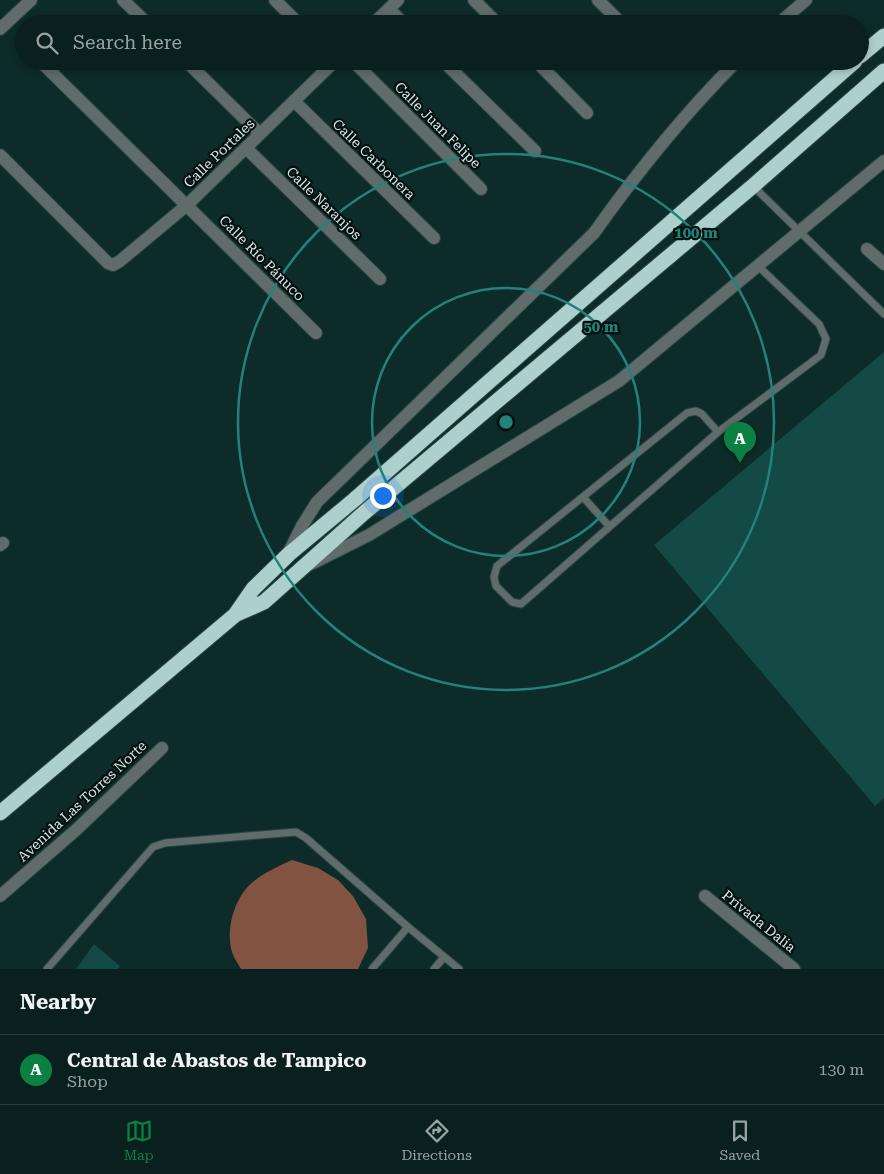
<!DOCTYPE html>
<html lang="en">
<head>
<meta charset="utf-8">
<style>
  :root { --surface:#0a201e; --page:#132827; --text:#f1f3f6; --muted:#99a3a4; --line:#2a3e3c; --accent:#0b8043 }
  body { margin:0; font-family:"Roboto Serif",serif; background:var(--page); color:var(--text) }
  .you { position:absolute; left:382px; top:495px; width:18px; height:18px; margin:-12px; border:4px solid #fff; border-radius:50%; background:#1a73e8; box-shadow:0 0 0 8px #1a73e833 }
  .badge { display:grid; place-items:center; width:32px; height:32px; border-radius:50%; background:var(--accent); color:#fff; font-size:16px; font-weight:700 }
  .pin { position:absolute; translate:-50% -41px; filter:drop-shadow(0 1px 2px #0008) }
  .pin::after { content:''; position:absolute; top:26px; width:18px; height:15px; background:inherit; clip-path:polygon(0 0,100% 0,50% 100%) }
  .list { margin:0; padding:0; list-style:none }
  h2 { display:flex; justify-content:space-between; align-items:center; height:65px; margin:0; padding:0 20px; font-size:21px }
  h2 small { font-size:16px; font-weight:400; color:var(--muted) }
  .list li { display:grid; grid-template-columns:32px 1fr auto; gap:15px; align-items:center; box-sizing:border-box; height:70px; padding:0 20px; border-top:1px solid var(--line) }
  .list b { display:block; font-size:19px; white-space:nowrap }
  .list p { margin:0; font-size:16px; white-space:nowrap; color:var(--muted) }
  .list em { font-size:16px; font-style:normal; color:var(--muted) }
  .icon { flex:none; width:28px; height:28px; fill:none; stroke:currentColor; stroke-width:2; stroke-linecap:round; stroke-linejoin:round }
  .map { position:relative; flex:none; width:884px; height:969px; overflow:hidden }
  .search { position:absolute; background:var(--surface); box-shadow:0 2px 8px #0003; left:15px; right:15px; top:15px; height:55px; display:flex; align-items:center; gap:12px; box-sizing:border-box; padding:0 18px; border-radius:28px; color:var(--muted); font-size:19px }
  .sheet { height:135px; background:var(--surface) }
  nav { display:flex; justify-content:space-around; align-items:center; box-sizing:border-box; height:70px; border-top:1px solid var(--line); background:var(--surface); font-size:14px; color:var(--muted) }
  nav a { display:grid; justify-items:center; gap:2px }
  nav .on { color:var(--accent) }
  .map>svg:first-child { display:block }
</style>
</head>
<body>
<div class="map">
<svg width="884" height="969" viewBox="0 0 884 969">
  <rect width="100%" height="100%" fill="#0d2b28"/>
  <path fill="#835341" d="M292,860L318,868L338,880L353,896L366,919L368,948L358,969H241C238,964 234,958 232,952C225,930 235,895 254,881C265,872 279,866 292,860Z"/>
  <path fill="#134a45" d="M884,352V798L875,806L654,545Z
    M94,944L120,966L118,969H76Z"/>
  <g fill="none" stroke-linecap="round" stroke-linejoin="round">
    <defs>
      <path id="lane" d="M753,186L884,314
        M718,432L702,414L696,411L687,413L497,566L494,577L496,586L512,602L521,604L718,432L821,355L826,339L819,324L758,266
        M583,497L609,526
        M47,969L153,847L165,843L296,832L306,838L408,927L459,969
        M372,969L408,927
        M434,969L444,957"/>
      <path id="street" d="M123,0L148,24
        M275,0L299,24
        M474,0L498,24
        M598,0L622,24
        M389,9L404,24
        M373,24L398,0
        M778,24L806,0
        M0,29L31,0
        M40,61L316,333
        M186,61L260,134
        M353,61L481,189
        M443,61L535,151
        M536,61L587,113
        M294,101L434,238
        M246,148L380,279
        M0,155L108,263L113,265L120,261L187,205L335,61
        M867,249L884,264
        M0,545L3,543
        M289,552L302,526L317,502L594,233C638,171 683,115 737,61
        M311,564L369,535L619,381L884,161
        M0,896L76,830L162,748
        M705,896L794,969"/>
      <path id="highway" d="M860,56L884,36
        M237,614L264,602L365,512L753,186L884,71
        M0,813L235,615L253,589L289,554L354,500L855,61"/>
    </defs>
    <use href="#lane" stroke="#294643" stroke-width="9"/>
    <use href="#street" stroke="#294643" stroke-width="14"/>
    <use href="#highway" stroke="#294643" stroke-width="17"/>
    <use href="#lane" stroke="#5f6c6b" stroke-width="7"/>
    <use href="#street" stroke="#5f6c6b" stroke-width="12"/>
    <use href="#highway" stroke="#aed0cc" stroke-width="15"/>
  </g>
  <g fill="none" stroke="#23827a" stroke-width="2.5">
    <circle cx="506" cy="422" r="134"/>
    <circle cx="506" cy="422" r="268"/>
  </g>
  <g text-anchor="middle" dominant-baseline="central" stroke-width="4.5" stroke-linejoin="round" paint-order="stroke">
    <g font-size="14" fill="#d8e9e7" stroke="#051110">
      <text transform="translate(438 125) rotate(45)">Calle Juan Felipe</text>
      <text transform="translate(219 153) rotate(-44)">Calle Portales</text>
      <text transform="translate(374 159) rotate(44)">Calle Carbonera</text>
      <text transform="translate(324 203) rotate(44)">Calle Naranjos</text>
      <text transform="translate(262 258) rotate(45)">Calle Río Pánuco</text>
      <text transform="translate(82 801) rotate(-43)">Avenida Las Torres Norte</text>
      <text transform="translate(759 921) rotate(39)">Privada Dalia</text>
    </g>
  </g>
  <circle cx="506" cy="422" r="8" fill="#23827a" stroke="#051110" stroke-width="2.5"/>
  <g font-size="15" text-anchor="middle" font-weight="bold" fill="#23827a" stroke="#051110" stroke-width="4.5" stroke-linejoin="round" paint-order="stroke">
    <text x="696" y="238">100 m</text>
    <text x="601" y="332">50 m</text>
  </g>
</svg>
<div class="you"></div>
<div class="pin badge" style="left:740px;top:463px">A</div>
<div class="search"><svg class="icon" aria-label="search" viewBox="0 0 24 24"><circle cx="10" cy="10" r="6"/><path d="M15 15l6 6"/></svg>Search here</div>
</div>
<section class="sheet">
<h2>Nearby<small></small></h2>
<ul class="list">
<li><span class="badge">A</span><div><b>Central de Abastos de Tampico</b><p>Shop</p></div><em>130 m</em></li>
</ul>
</section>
<nav>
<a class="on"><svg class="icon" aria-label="map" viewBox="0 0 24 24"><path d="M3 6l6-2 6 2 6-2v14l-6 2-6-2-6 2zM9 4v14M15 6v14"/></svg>Map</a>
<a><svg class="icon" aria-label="directions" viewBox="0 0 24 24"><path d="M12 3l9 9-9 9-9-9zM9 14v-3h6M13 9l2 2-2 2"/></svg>Directions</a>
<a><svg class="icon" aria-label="saved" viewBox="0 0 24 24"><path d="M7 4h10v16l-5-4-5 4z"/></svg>Saved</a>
</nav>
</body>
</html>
